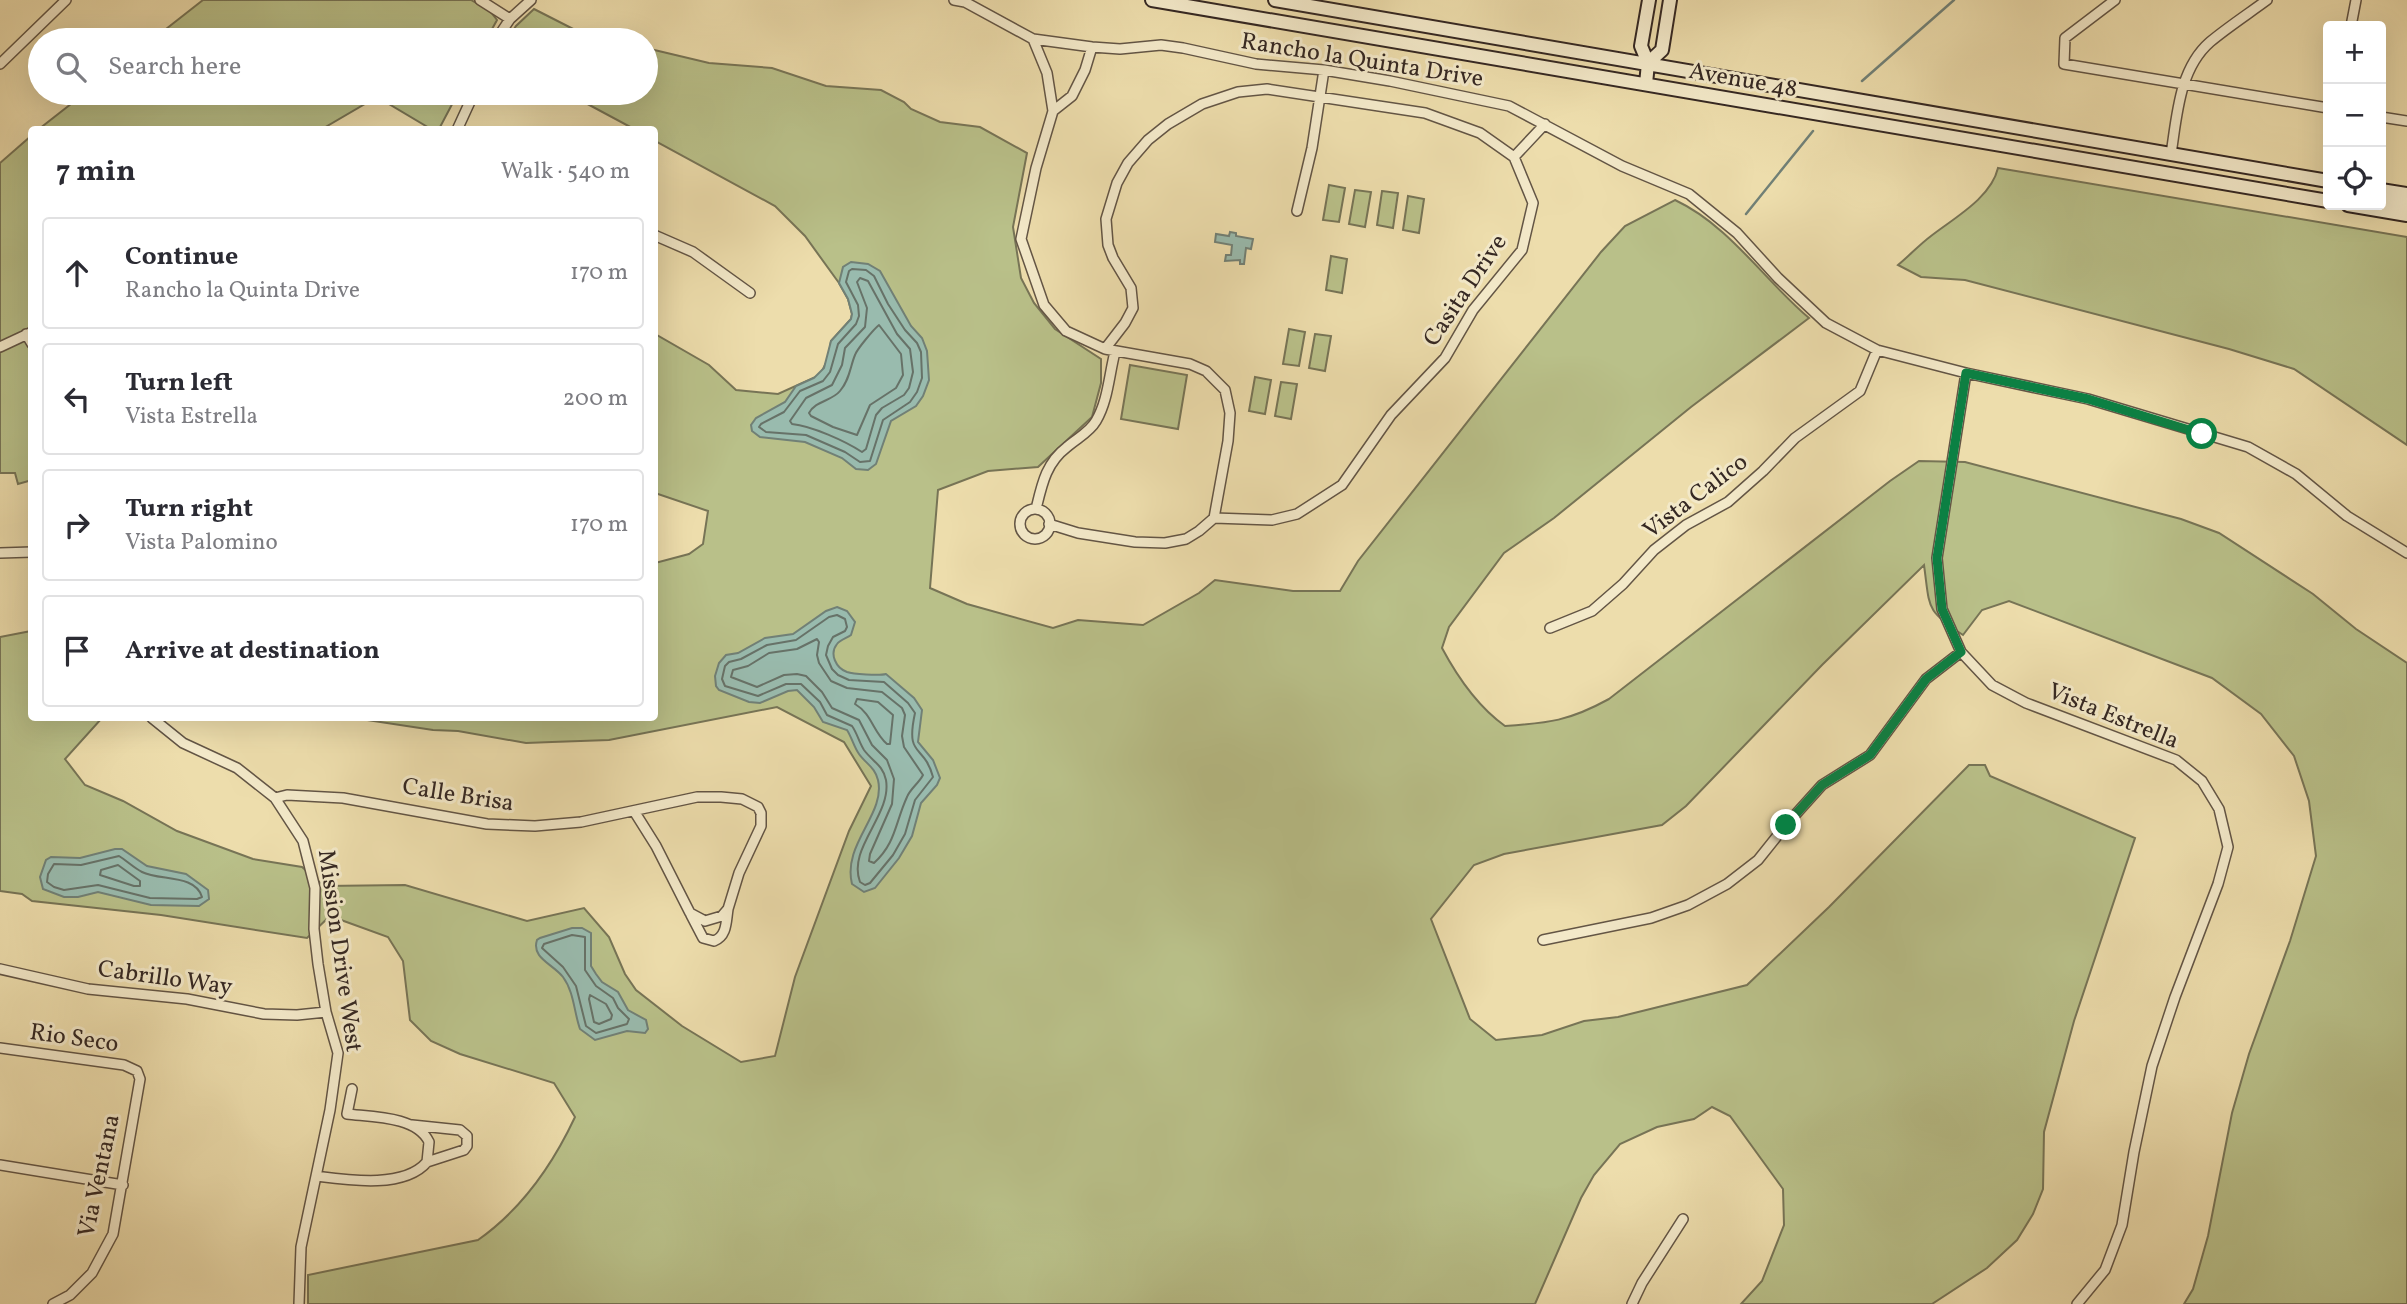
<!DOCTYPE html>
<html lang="en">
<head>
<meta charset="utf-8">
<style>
  :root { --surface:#fff; --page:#f7f7f7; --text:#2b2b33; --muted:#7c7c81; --line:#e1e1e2 }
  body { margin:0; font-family:Vollkorn,serif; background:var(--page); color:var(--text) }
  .controls { position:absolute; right:21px; top:21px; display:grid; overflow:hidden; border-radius:7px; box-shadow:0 7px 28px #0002 }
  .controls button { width:63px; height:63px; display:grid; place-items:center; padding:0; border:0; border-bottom:2px solid var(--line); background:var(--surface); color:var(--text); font:35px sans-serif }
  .stop { position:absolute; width:21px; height:21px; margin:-16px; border:5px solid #0b8043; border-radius:50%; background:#fff }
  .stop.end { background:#0b8043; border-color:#fff; box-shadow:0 2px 7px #0008 }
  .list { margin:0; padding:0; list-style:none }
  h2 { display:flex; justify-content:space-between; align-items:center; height:91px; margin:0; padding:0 28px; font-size:30px }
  h2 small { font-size:23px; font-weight:400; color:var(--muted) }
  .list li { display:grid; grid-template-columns:46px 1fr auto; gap:21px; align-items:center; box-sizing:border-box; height:112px; margin:0 14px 14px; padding:0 14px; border:2px solid var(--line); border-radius:7px }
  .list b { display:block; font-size:26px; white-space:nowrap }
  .list p { margin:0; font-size:23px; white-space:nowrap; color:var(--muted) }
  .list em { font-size:23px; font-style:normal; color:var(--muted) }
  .icon { flex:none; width:38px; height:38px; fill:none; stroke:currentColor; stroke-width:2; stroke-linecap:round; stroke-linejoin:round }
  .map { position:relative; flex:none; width:2407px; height:1304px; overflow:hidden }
  .search { position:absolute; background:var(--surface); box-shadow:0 7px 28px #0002; left:28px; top:28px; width:630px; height:77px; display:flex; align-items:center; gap:18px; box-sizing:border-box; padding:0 24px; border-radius:38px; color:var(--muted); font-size:26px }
  .panel { position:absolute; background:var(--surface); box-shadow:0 7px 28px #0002; left:28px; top:126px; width:630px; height:595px; border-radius:7px }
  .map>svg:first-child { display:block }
</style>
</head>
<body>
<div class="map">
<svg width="2407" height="1304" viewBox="0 0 2407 1304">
  <rect width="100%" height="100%" fill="#edddac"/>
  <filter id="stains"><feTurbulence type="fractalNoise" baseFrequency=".00286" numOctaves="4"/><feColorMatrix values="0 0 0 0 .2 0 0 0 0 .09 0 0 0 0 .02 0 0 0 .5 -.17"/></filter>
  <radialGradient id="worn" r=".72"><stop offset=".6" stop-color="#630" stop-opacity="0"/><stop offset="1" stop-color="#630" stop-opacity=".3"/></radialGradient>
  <path fill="#b9c089" stroke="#777456" stroke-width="2" d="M203,0H471L490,11L497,20L486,40H152Z
    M534,9L583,34L611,40H507L516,26Z
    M646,48L709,63L772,68L826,86L881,90L904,102L911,109L940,122L980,127L1027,153L1013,227L1021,278L1034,303L1055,329L1101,359V383L1092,417L1038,467L988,471L938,490L930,588L967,604L1053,628L1078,620L1143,625L1199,593L1215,580L1293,591H1340L1358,561L1601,252L1625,226L1675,200C1730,226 1763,279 1809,318L1691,407L1554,518L1504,553L1449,627L1442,648C1458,678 1477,706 1505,726C1549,723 1569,721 1609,699L1890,481L1919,461L1965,462L2181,519L2219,533L2313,594L2356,629L2407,663V1304H2184L2193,1289L2208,1236L2232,1113L2249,1054L2290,941L2316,856L2309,801L2294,756L2261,714L2212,678L2009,601L1982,610L1963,635C1925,610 1930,608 1924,565L1822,665L1686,806L1662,825L1504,854L1474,865L1431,919L1470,1019L1496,1040L1542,1035L1584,1021L1618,1017L1747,985L1829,907L1969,765H1985L1990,776L2135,838L2074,1021L2044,1132L2043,1189L2033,1214L2017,1240L1987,1268L1932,1304H1741L1762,1281L1784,1225L1783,1189L1730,1116L1712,1107L1694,1119L1657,1127L1620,1144L1594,1175L1581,1198L1535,1304H308V1275L478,1240C522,1209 553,1164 575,1117L554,1083L460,1054L431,1041L410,1020L403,961L388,937L330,916L307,938L161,915L32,901L22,894L0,891V637L31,631L32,718H102L65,759L85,785L123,801L177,831L253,859L302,867L324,886L405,885L527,921L584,908L609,937L625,974L636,990L682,1026L741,1062L775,1056L795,977L849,831L871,786L844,742L777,707L609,740L552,742L526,743L458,731L433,730L354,718H654L655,563L689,554L703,544L708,511L655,493V334L709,365L736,390L778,394L820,375L828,359L831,341L851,319L852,314L848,299L839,283L805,236L775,206L655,141L654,130L634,129L567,93H646Z
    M85,93H458L439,129H431L377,97L322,129H39Z
    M31,136L32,480L18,484L15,473H0V163Z
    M1998,168L2407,237V445L2294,369L2229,349L1965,280L1921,277L1898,265C1909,256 1919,245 1931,236C1954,218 1991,198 1998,168Z
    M1329,185L1345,188L1339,222L1323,220Z
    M1355,190L1371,192L1365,227L1349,224Z
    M1382,191L1398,193L1393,228L1377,225Z
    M1408,196L1424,199L1419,233L1403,230Z
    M1331,256L1347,259L1342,293L1326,290Z
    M1289,329L1305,332L1299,366L1283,364Z
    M1315,334L1331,336L1325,371L1309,368Z
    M1130,365L1187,375L1178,429L1121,419Z
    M1255,377L1271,380L1265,414L1249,411Z
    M1281,382L1297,384L1291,419L1275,416Z"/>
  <path fill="#99bbae" stroke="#718076" stroke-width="2" d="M1230,232L1236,233V236L1253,239L1251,249L1246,248L1244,264H1240V260L1225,261L1226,255H1231L1232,245L1215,242L1216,234L1229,236Z
    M851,262L868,264L880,271L911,326L922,338L927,351L929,380L923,396L916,406L891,421L876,464L868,470L856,469L842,458L805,442L760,437L752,431L751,425L756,418L785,402L796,386L814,378L824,368L831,341L851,319L852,314L848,299L839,283L843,267Z
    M837,607L847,611L855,622L851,635C847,638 840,640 837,644C829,654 836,668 847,672C853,674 879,676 886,674L914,698L922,710L918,742L933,760L940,778L937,785L921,803L912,836L899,858L875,888L864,892L852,884C842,844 886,814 878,780C875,767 866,764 859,754C854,747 852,738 847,730L823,722L814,707L797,690L788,691L760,703L749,702L719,690L716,686L715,676L719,663L726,655L738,653L765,638L793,634L826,611Z
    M115,849H122L147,866L186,874L208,890L209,899L199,906L151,905L98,892L78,897H64L43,889L40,877L46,860L51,857L80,858Z
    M572,928H582L591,933V966L596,974L602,982L618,992L628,1010L646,1020L648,1029L645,1033L627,1031L595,1040L580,1029C574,1012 574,992 563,977C553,964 531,958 537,940L540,938Z"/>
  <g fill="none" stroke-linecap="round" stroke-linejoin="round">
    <path stroke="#677268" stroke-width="2" d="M852,269L866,270L874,276L888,304L905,330L917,343L921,352L922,378L917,392L910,402L883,420L870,461L860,462L845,452L806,435L766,432L759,427L761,424L784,412L800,391L823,381L830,372L838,344L856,324L859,316L858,305L846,282L849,271Z
      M860,278L868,281L897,334L910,349L913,372L909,388L904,395L882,408L876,415L866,449L862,452C845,441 812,426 792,424L790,421L806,398L832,385L842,365L845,348L865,327L867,308L857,282Z
      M879,325L901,354L903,375L896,388L870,405L857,435L833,427L811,416L809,413C815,401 832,401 840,391C850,379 850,367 855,355C857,349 874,329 879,325Z
      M837,615L845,619L847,627L845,631L833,637L828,646L826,655L832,669L838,675L849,680L884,682L908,703L915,713C905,759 924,743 933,777L915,800L905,834L893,855L870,883L865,885L860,882C847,848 892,815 886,780C883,765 872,761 864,750C859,742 857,733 852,726L827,715L820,702L801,684H786L758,696L725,686L722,679L725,666L729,662L741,659L767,645L796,640L829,617Z
      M817,639L819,642L817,655L819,663L831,681L847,688L882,692L902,708L905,715L902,736L904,747L923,775C919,783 910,789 907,797C895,823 896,843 874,863L869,861L870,854L892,804L894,779L887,760L872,745L859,720L832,708L822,692L806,676L797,674L784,675L757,687L731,677L733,670L748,666L769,653L797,649Z
      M857,699L878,702L893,715L890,744H887C873,732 872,714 855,704Z
      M119,856C127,861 134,868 142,872C160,881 195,874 202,897L197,899L150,898L98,885L64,890L54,887L47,882L48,874L54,864L81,865Z
      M118,865L140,881V886H134L100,875L101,870Z
      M572,935L585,937V970L596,986L613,998L618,1008L629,1019L627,1024L596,1033L586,1026L576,986L563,967L542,948L544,944Z
      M590,995L606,1004L612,1015L611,1019L599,1024L594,1022L589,999Z"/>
    <path stroke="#718076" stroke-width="2.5" d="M1862,81L1954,0
      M1746,214L1813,131"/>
    <defs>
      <path id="minor" d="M480,0L510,19
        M954,0L965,2L1033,39L1092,47L1120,49L1161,45L1183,48L1256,64L1324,70L1390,81L1509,106L1622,166L1689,194L1737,233L1778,278L1826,323L1877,350L1966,373L2088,399L2248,447L2296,474L2347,516L2407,553
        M2115,0L2065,38L2064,64L2328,108
        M2351,26L2356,0
        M1033,39L1047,73L1053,111L1036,168L1021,239L1044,305L1066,331L1105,349L1190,364L1206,371L1225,390L1230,413L1228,441L1214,518L1199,531L1186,539L1165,543L1135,542L1078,533L1049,524
        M496,40L510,19L531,0
        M0,64L66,0
        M1053,111L1072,96L1085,70L1092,47
        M2381,117L2407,121
        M457,130L474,93
        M2171,154C2177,116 2179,69 2210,42C2228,27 2248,14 2267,0
        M1514,157L1545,124
        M1297,211L1312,148L1324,70
        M654,235L693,252L750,293
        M26,334L32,344
        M0,347L32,332
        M1105,349L1125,323L1133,308L1131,288L1113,258L1108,245L1106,219L1117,183L1128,163L1148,140L1168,124L1202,104L1238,92L1267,89L1425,113L1480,133L1514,157L1533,203L1522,250L1473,310L1445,358L1391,415L1342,485L1297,514L1272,520L1214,518
        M1966,373L1937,558L1942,609L1961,652L1992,685L2026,703L2176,760L2202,781L2219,809L2228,847L2218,884L2175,997L2152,1066L2134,1152L2122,1225L2105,1270L2077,1304
        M1036,509C1042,484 1046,463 1067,447C1077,438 1089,433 1096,421C1108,401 1109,375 1115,352
        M1020 524a15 15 0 1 1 30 0a15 15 0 1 1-30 0Z
        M0,553L32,552
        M1550,628L1592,611L1623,584L1654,550L1686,525L1728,502L1763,471L1795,438L1860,391L1877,350
        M152,718L183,743L237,768L275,798L303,841L315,888L314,929L318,964L326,1012L338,1053L330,1110L301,1247L299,1304
        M275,798L287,795L343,798L487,824L535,826L581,822L697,797H721L742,799L758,807L761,813V826L739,873L728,909L722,916L705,921L690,913L656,846L634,811
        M691,915L703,938L714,941C727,936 726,922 728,909
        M1543,940L1651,918L1688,905L1727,884L1758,860L1786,825L1822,785L1870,755L1926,679L1961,652
        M0,969L88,989L187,999L264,1014L297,1015L326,1012
        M0,1048L124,1065L137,1071L140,1079L113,1234L92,1273L70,1295L53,1304
        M412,1125L460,1130L467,1136V1146L464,1150L427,1162
        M0,1165L123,1185
        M316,1176C347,1180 404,1189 427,1162L429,1142C417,1116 371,1117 347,1114L352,1089
        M1632,1304L1642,1283L1683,1219"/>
      <path id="secondary" d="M1152,0L2328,201
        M1275,0L2328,181
        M1648,63L1662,50L1670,0
        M1646,84L1648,63L1641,46L1649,0
        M2381,190L2407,194
        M2381,201L2407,206
        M2348,205L2407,215"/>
    </defs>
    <use href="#minor" stroke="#635545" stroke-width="12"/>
    <use href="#secondary" stroke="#352823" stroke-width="16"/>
    <use href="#minor" stroke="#f3e9c9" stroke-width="9"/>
    <use href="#secondary" stroke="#f3e9c9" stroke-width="12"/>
  </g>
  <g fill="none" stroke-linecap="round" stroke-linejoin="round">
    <path stroke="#0b8043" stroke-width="9" d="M1786,825L1822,785L1870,755L1926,679L1961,652L1942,609L1937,558L1966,373L2088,399L2202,434"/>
  </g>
  <g text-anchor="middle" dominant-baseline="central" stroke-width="6" stroke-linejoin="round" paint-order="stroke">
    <g font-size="24" fill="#352823" stroke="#f3e9c9">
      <text transform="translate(1362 61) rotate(9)">Rancho la Quinta Drive</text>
      <text transform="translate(1743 81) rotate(10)">Avenue 48</text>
      <text transform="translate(1466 291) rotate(-56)">Casita Drive</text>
      <text transform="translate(1696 497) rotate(-37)">Vista Calico</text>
      <text transform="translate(2113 717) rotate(22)">Vista Estrella</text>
      <text transform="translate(458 796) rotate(9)">Calle Brisa</text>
      <text transform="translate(339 951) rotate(82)">Mission Drive West</text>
      <text transform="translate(165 979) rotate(8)">Cabrillo Way</text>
      <text transform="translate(74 1039) rotate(8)">Rio Seco</text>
      <text transform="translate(100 1176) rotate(-78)">Via Ventana</text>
    </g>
  </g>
  <rect width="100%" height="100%" filter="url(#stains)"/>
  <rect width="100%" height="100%" fill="url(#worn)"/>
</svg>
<div class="controls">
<button>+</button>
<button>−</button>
<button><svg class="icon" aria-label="locate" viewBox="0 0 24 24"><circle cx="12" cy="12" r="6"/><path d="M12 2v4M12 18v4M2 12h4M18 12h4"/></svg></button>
</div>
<div class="stop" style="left:2202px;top:434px"></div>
<div class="stop end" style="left:1786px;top:825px"></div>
<div class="search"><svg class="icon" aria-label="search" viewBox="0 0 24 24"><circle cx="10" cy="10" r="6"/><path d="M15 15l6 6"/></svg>Search here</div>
<section class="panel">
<h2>7 min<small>Walk · 540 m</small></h2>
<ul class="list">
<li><svg class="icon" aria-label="ahead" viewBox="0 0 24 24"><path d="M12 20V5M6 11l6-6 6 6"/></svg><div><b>Continue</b><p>Rancho la Quinta Drive</p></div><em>170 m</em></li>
<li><svg class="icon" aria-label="left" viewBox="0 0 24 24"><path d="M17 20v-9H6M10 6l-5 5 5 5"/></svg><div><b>Turn left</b><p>Vista Estrella</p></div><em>200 m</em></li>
<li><svg class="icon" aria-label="right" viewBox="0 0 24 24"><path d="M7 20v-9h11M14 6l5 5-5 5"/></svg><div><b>Turn right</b><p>Vista Palomino</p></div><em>170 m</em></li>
<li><svg class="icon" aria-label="arrive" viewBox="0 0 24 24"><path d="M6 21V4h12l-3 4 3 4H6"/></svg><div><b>Arrive at destination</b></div></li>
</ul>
</section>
</div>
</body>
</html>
